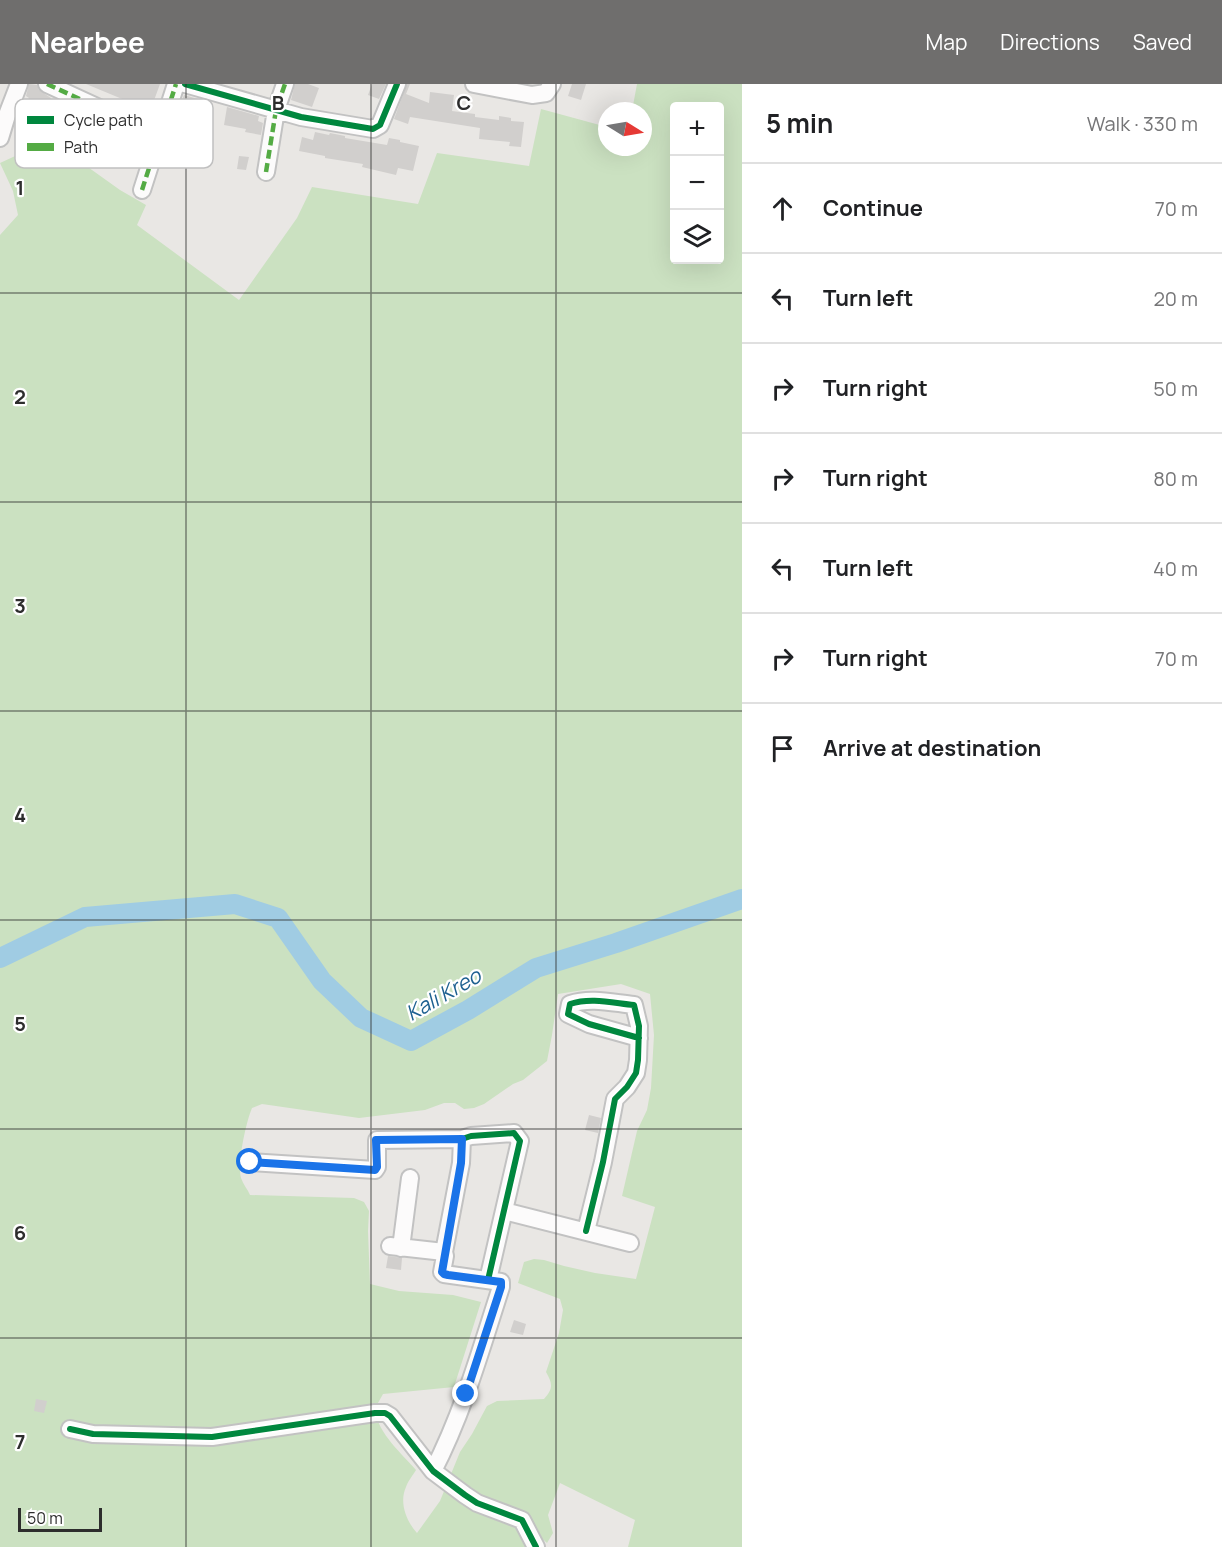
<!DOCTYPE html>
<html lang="en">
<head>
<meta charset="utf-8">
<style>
  :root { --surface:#fff; --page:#f6f6f6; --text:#202124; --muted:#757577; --line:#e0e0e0; --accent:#6f6e6d }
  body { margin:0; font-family:Manrope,sans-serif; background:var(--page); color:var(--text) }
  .controls { position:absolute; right:18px; top:18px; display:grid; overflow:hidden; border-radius:6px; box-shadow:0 6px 24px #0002 }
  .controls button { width:54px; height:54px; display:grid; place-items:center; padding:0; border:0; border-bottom:2px solid var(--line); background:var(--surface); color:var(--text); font:30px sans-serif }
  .compass { position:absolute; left:598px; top:18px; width:54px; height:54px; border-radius:50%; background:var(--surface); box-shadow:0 6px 24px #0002; rotate:101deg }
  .scale { position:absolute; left:18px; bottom:15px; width:84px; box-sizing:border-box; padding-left:6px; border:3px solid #2d2d2d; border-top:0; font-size:16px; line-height:21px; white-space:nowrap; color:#2d2d2d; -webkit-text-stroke:4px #fff; paint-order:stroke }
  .stop { position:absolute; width:18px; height:18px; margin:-14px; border:4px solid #1a73e8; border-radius:50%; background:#fff }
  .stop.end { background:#1a73e8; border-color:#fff; box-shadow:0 2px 6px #0008 }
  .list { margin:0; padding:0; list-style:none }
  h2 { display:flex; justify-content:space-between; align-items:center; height:78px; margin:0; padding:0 24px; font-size:26px }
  h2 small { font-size:20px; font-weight:400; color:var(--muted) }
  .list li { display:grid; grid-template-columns:39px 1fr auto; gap:18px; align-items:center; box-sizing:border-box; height:90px; padding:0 24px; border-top:2px solid var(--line) }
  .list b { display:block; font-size:22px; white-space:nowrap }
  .list em { font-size:20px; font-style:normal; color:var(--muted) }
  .icon { flex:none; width:33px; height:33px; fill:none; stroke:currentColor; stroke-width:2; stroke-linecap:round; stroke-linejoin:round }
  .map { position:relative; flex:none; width:742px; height:1463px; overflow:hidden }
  header { display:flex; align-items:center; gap:36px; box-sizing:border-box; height:84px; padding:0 30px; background:var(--accent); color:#fff }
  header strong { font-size:28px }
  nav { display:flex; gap:33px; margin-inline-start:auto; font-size:21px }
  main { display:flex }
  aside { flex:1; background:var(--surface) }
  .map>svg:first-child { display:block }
</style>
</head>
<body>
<header>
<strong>Nearbee</strong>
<nav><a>Map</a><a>Directions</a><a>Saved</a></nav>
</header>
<main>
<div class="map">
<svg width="742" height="1463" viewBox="0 0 742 1463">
  <rect width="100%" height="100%" fill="#e9e7e4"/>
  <path fill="#cbe1c1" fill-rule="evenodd" d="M637,0H742V1463H628L635,1436L560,1399L548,1431L553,1449L547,1459L538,1451L531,1463H0V151L18,131L13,107L0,79L50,56L120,106L146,121L137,141L239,216L297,134L312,103L418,120L437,69L529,82L541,25L607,43V63H643V27H632ZM674,22H720V176H674ZM621,900L650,910L654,951L651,1004L647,1026L637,1047L622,1112L655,1123L636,1195L595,1189L564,1182L544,1176L534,1175L524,1178L518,1199L560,1215L563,1226L559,1249L546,1288C553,1300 553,1305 544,1315L497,1317L487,1322L472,1350L460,1368L440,1417L417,1449C406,1437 399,1418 406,1403C408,1397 413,1391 416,1386C403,1371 377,1348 376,1328C375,1322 380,1316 383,1310L454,1303L481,1218L453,1211L399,1207L370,1200L368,1147L369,1127L364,1118L354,1114L250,1111C248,1106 243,1100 241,1094C237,1080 246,1038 252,1024L262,1020L359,1034L425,1026L444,1019H455L464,1025L474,1024L484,1020L513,1000L523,996L547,977L552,951L558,910Z"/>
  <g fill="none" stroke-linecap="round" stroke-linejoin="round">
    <path stroke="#a0cce3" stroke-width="20" d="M0,874L85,833L235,820L278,834L322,897L361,934L411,957L468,926L536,884L616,859L742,815"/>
  </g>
  <path fill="#d1cfcd" d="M29,0L37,1L39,6L51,14L36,48L17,39L29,14L26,12Z
    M86,0H160L149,30L126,22L127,17Z
    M295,0H308L319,4L312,23L291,16Z
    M372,0H386L379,15L368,11Z
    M407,0H410L406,10L429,19L430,8L454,11L452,27L475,30V33L499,36V32L511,34V37L524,38L521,63L509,62L510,58L479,55L480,44L410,33L408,40L394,35Z
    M572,0H586L581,16L568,12Z
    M184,11L198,15L196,25L180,21Z
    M227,23L259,32L258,37L263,39L261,51L245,48L246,45L224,41Z
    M315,48L329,51L330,49L345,52V54L387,61L389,54L400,56V58L419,62L413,87L398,84L396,91L362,83L363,80L325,74V72L299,67L302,53L313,56Z
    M239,72L249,73L246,86L237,85Z
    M589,1031L601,1034L598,1049L585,1046Z
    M388,1172L402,1174L401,1186L386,1184Z
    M514,1236L526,1240L523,1251L510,1248Z
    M36,1315L47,1317L44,1329L34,1327Z"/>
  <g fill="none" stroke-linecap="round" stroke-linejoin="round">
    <defs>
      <path id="minor" d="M47,0L160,52
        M185,0L301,33L373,45L380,41L397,0
        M474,0L532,11L546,9L552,0
        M0,54L7,31L19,0
        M266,88L276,26L285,0
        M142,106L176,0
        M250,1078L375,1086L377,1083V1056L462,1055L471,1052L514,1049L520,1057L488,1196
        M504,1127L630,1159
        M586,1147L603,1078L615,1015L627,1003L636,989L638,976L639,942L634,921C613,919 591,913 570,920L568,930L589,940L639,954
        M390,1162L444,1168L445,1172L442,1188L444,1190L501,1198V1203C481,1265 463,1329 433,1387
        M401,1164L410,1094
        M444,1168L461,1079L462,1055
        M70,1345L93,1350L212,1353L375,1329H385L390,1332L433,1387L465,1411L477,1419L522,1436L536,1463"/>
    </defs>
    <use href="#minor" stroke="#c2c2c2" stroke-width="20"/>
    <use href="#minor" stroke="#fcfbfb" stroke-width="16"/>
    <path stroke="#54ab44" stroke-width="4.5" stroke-dasharray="9 4.5" stroke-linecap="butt" d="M47,0L160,52
      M266,88L276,26L285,0
      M142,106L176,0"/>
    <defs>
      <path id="cycleway" d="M185,0L301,33L373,45L380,41L397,0
        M250,1078L375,1086L377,1083V1056L462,1055L471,1052L514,1049L520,1057L488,1196
        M586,1147L603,1078L615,1015L627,1003L636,989L638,976L639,942L634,921C613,919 591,913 570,920L568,930L589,940L639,954
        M70,1345L93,1350L212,1353L375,1329H385L390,1332L433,1387L465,1411L477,1419L522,1436L536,1463"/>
    </defs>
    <use href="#cycleway" stroke="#fff" stroke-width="10"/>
    <use href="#cycleway" stroke="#00873e" stroke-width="6"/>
  </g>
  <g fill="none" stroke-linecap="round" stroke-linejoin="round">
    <path stroke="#1a73e8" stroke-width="8" d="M250,1078L375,1086L377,1083L376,1056L462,1055L461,1079L442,1188L444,1190L448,1191L501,1198V1203L466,1310"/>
  </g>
  <path fill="none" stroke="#2d2d2d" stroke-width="1.5" stroke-opacity="0.55" d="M186,0V1463M371,0V1463M556,0V1463M0,209H742M0,418H742M0,627H742M0,836H742M0,1045H742M0,1254H742"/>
  <g text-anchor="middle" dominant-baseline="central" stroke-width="4.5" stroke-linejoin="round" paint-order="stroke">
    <g font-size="21" font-style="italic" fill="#1d6090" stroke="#fff">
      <text transform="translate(443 910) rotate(-30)">Kali Kreo</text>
    </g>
  </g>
  <rect x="15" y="15" width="198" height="69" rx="9" fill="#fff" stroke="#c0c0c0" stroke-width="1.5"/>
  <rect x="27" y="32" width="27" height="8" fill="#00873e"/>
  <rect x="27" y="59" width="27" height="8" fill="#54ab44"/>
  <g font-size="16" fill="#2d2d2d">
    <text x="64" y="42">Cycle path</text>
    <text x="64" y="69">Path</text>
  </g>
  <g font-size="20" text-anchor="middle" font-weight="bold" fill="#2d2d2d" stroke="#fff" stroke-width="4.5" stroke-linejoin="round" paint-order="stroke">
    <text x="278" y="26">B</text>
    <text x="464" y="26">C</text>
    <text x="20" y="111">1</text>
    <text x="20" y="320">2</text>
    <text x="20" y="529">3</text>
    <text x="20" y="738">4</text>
    <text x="20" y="947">5</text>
    <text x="20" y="1156">6</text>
    <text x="20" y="1365">7</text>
  </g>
</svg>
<div class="controls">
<button>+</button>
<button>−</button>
<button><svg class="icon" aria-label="layers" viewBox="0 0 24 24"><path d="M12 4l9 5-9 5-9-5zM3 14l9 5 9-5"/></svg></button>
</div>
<svg class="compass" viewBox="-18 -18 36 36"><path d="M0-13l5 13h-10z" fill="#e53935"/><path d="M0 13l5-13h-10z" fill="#757577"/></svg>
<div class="scale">50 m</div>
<div class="stop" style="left:250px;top:1078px"></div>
<div class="stop end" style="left:466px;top:1310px"></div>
</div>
<aside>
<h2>5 min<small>Walk · 330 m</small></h2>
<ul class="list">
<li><svg class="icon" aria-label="ahead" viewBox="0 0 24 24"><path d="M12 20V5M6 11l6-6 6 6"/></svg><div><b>Continue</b></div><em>70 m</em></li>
<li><svg class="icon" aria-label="left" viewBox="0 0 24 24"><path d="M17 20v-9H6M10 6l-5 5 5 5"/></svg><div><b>Turn left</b></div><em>20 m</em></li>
<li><svg class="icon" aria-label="right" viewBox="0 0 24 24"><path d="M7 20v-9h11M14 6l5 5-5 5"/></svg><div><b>Turn right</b></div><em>50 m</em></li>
<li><svg class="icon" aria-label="right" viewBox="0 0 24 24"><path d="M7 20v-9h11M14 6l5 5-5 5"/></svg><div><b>Turn right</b></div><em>80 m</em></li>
<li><svg class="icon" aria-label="left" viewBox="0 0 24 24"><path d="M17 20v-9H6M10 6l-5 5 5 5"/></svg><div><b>Turn left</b></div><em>40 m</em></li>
<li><svg class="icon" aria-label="right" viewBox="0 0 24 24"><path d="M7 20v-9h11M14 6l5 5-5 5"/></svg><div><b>Turn right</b></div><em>70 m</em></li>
<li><svg class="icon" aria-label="arrive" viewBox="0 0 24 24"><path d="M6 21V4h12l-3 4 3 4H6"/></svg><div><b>Arrive at destination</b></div></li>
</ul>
</aside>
</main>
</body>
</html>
